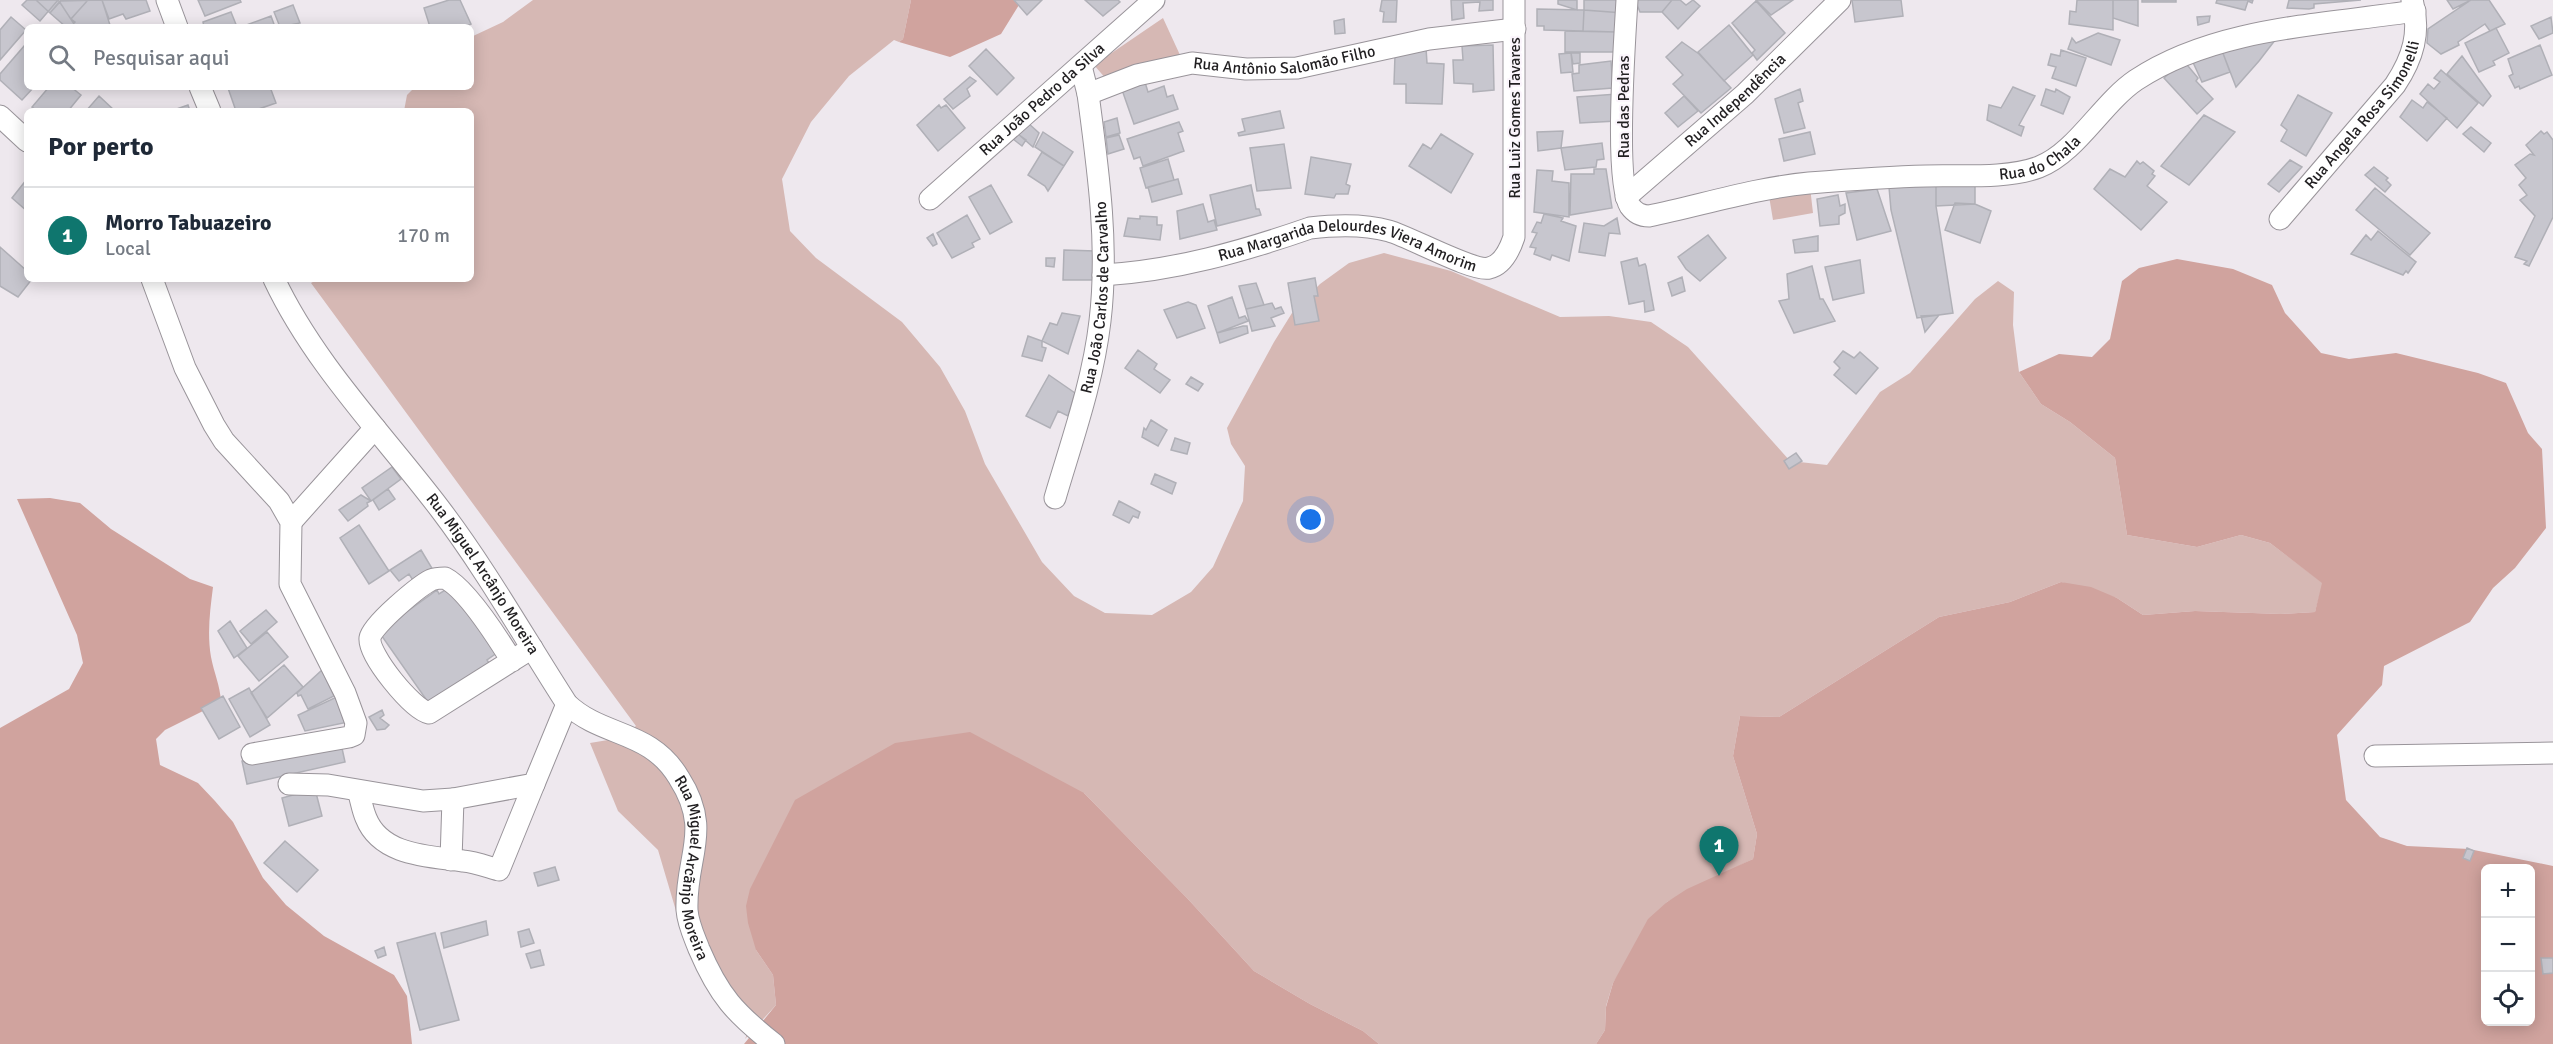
<!DOCTYPE html>
<html lang="pt">
<head>
<meta charset="utf-8">
<style>
  :root { --surface:#fff; --page:#f2f2f3; --text:#1f2937; --muted:#747a83; --line:#e0e1e3; --accent:#0f766e }
  body { margin:0; font-family:Signika,sans-serif; background:var(--page); color:var(--text) }
  .controls { position:absolute; right:18px; bottom:18px; display:grid; overflow:hidden; border-radius:9px; box-shadow:0 3px 15px #0003 }
  .controls button { width:54px; height:54px; display:grid; place-items:center; padding:0; border:0; border-bottom:2px solid var(--line); background:var(--surface); color:var(--text); font:30px sans-serif }
  .you { position:absolute; left:1311px; top:520px; width:21px; height:21px; margin:-15px; border:4px solid #fff; border-radius:50%; background:#1a73e8; box-shadow:0 0 0 9px #1a73e833 }
  .badge { display:grid; place-items:center; width:39px; height:39px; border-radius:50%; background:var(--accent); color:#fff; font-size:20px; font-weight:700 }
  .pin { position:absolute; translate:-50% -50px; filter:drop-shadow(0 2px 3px #0008) }
  .pin::after { content:''; position:absolute; top:32px; width:21px; height:18px; background:inherit; clip-path:polygon(0 0,100% 0,50% 100%) }
  .list { margin:0; padding:0; list-style:none }
  h2 { display:flex; justify-content:space-between; align-items:center; height:78px; margin:0; padding:0 24px; font-size:26px }
  h2 small { font-size:20px; font-weight:400; color:var(--muted) }
  .list li { display:grid; grid-template-columns:39px 1fr auto; gap:18px; align-items:center; box-sizing:border-box; height:96px; padding:0 24px; border-top:2px solid var(--line) }
  .list b { display:block; font-size:22px; white-space:nowrap }
  .list p { margin:0; font-size:20px; white-space:nowrap; color:var(--muted) }
  .list em { font-size:20px; font-style:normal; color:var(--muted) }
  .icon { flex:none; width:33px; height:33px; fill:none; stroke:currentColor; stroke-width:2; stroke-linecap:round; stroke-linejoin:round }
  .map { position:relative; flex:none; width:2553px; height:1044px; overflow:hidden }
  .search { position:absolute; background:var(--surface); box-shadow:0 3px 15px #0003; left:24px; top:24px; width:450px; height:66px; display:flex; align-items:center; gap:15px; box-sizing:border-box; padding:0 21px; border-radius:9px; color:var(--muted); font-size:22px }
  .panel { position:absolute; background:var(--surface); box-shadow:0 3px 15px #0003; left:24px; top:108px; width:450px; height:174px; border-radius:9px }
  .map>svg:first-child { display:block }
</style>
</head>
<body>
<div class="map">
<svg width="2553" height="1044" viewBox="0 0 2553 1044">
  <rect width="100%" height="100%" fill="#eee8ee"/>
  <path fill="#d6b8b4" d="M533,0H911L903,39L899,42L894,40L849,76L811,122L782,179L790,231L816,258L902,322L940,367L965,411L985,464L1042,562L1074,596L1105,613L1152,615L1191,592L1213,567L1243,501L1245,466L1231,444L1227,428L1274,342L1292,313L1320,284L1349,263L1384,253L1451,271L1560,317L1609,316L1651,322L1688,347L1790,461L1827,465L1880,392L1910,373L1975,299L1998,281L2014,292L2013,325L2019,372L2041,404L2070,422L2115,458L2127,535L2197,547L2241,535L2270,543L2323,583L2315,612L2281,614L2195,611L2143,615L2117,598L2061,582L2010,602L1939,617L1779,717L1740,716L1733,756L1757,834L1753,859L1667,902L1613,983L1606,1006L1605,1030L1596,1044H1379L1363,1031L1310,1004L1254,971L1187,898L1084,793L756,950L773,975L776,1005L745,1039L749,1030L679,921L658,850L618,811L590,743L620,738L636,726L311,283L318,279H471V111H404L407,95L415,87H471V37L503,22Z
    M1163,18L1180,55L1107,80L1094,65Z
    M1810,187L1813,213L1773,220L1769,196Z"/>
  <path fill="#d0a39e" fill-rule="evenodd" d="M911,0H1022L1001,34L950,57L899,42L903,39Z
    M2177,259L2233,269L2272,285L2285,313L2321,353L2349,359L2396,353L2478,373L2506,383L2528,433L2542,449L2546,528L2515,568L2493,588L2470,622L2384,666L2382,685L2337,735L2346,800L2380,837L2407,846L2469,849L2553,866V1044H1596L1605,1030L1606,1007L1613,983L1648,919L1667,902L1687,889L1753,859L1757,834L1733,756L1740,716L1779,717L1939,617L2010,602L2061,582L2091,587L2117,598L2143,615L2195,611L2281,614L2315,612L2322,583L2270,543L2241,535L2197,547L2127,535L2115,458L2070,422L2041,404L2019,372L2059,354L2092,357L2110,339L2122,281L2139,268ZM2486,868H2530V1022H2486Z
    M50,498L80,503L111,529L190,579L213,587C210,611 207,633 211,657C214,673 220,685 221,702L165,730L156,739L160,765L198,783L215,801L233,822L263,878L286,905L324,936L394,975L407,996L412,1044H0V728L69,689L83,663L77,635L17,499Z
    M970,732L1084,793L1187,898L1254,971L1310,1004L1363,1031L1379,1044H744L776,1005L773,975L756,950L748,923L746,906L750,889L795,800L895,743Z"/>
  <path fill="#c7c6ce" stroke="#b0b0b7" stroke-width="1.5" d="M27,0H58L40,21L22,5Z
    M36,0H57L60,2L50,13Z
    M61,0H88L71,19L75,22L70,27H66L50,13Z
    M102,0L110,25L105,27H76L59,1Z
    M102,0H146L150,11L126,19L123,14L109,19Z
    M198,0H240L241,2L205,16Z
    M449,0H460L471,24L462,27H430L424,8Z
    M1014,0H1042L1027,15Z
    M1085,0H1118L1120,2L1103,16Z
    M1382,0H1397L1396,22H1383L1384,12L1380,11Z
    M1451,0H1493V10L1479,11L1480,2L1463,3L1464,18L1452,20Z
    M1558,0H1577V10L1558,4Z
    M1584,0H1623V13L1584,10Z
    M1635,0H1672L1662,12H1640Z
    M1672,0H1680L1686,5L1693,0L1700,6L1678,29L1662,12Z
    M1756,0H1793L1771,15Z
    M1852,0H1901L1903,16L1855,22Z
    M2077,0H2113V30L2069,24L2070,11L2076,12Z
    M2113,0H2138V26L2113,18Z
    M2142,0H2176V2H2142Z
    M2217,0H2253L2252,3L2248,1L2245,10L2216,3Z
    M2289,0H2361L2314,4V8L2309,9L2287,8Z
    M2447,0H2471L2453,9Z
    M2471,0H2489L2505,24L2490,31L2485,24L2458,42L2459,45L2441,54L2427,43L2428,29Z
    M1756,1L1785,33L1757,60L1752,53L1755,50L1732,23Z
    M293,5L300,23L280,27L274,12Z
    M1537,9L1584,10L1583,31L1544,30V26H1537Z
    M1584,10L1623,13L1616,32L1583,31Z
    M231,12L237,27H204L203,22Z
    M271,16L275,27H241Z
    M2210,16L2209,22L2198,25L2197,17Z
    M11,17L26,30L0,60V30Z
    M2551,17L2553,33L2539,39L2531,26Z
    M1344,19L1345,33L1335,34L1334,21Z
    M1729,25L1753,55L1724,81L1698,52Z
    M2496,28L2509,53L2493,61L2495,65L2479,72L2465,43Z
    M1565,31L1616,32L1614,52H1565Z
    M2098,33L2120,40L2111,65L2068,49L2072,38L2076,43Z
    M2279,35L2259,61L2236,87L2221,48Z
    M1682,42L1699,54L1731,88L1701,113L1673,84L1683,75L1666,57Z
    M25,45L27,87H34L22,100L0,80V74Z
    M1493,45L1494,90L1473,92V84L1454,83L1453,60H1463L1462,46Z
    M2540,45L2552,75L2520,89L2519,86L2515,88L2509,76L2513,74L2508,59Z
    M1426,48L1427,63L1444,64L1442,104L1406,103V84H1394L1395,55Z
    M2221,48L2230,72L2202,82L2191,58Z
    M986,49L1014,78L997,95L969,66Z
    M2061,50L2086,58L2076,86L2052,78L2056,67L2048,65L2051,54L2060,56Z
    M1571,53H1580V63L1573,64Z
    M1571,53L1573,72L1561,73L1559,54Z
    M2462,56L2491,96L2483,106L2447,74Z
    M2183,60L2198,78L2196,81L2213,99L2197,114L2164,78Z
    M1611,61L1613,88L1574,91L1572,74L1579,73V65Z
    M2441,70L2478,103L2457,128L2420,94L2428,84L2434,89L2440,82L2434,78Z
    M970,77L976,81L967,89L970,96L953,109L944,99Z
    M1144,79L1148,92L1164,86L1167,97L1173,95L1178,109L1134,124L1121,87Z
    M49,87H71L81,95L68,111H38L32,107Z
    M232,87H270L276,103L253,111H236L228,88Z
    M2013,87L2035,96L2019,125L2024,127L2021,136L1987,120L1989,105L2001,108Z
    M1800,89L1803,101L1798,103L1805,128L1784,133L1775,99Z
    M2046,89L2055,92L2056,89L2070,97L2063,114L2041,105Z
    M1617,94V121L1580,123L1577,97Z
    M2298,95L2332,113L2306,156L2281,141L2287,130L2281,125Z
    M99,96L115,111H86Z
    M1684,96L1698,111L1678,127L1665,113Z
    M2412,100L2423,108L2427,102L2447,118L2427,141L2400,117Z
    M188,105L190,111H171Z
    M939,105L941,108L946,105L965,128L938,151L917,125Z
    M1280,111L1284,128L1239,136L1238,133L1245,131L1242,119Z
    M2204,115L2235,132L2189,185L2161,166Z
    M1117,118L1120,133L1106,137L1104,122Z
    M1179,122L1183,131L1178,133L1184,151L1143,166L1140,157L1134,159L1127,139Z
    M1028,123L1039,133L1033,147L1018,134Z
    M2471,127L2491,143L2484,152L2463,134Z
    M1563,131L1561,148L1538,151L1537,132Z
    M2541,131L2544,134L2547,132L2553,140V217L2529,266L2524,264L2527,261L2515,257L2535,216L2520,200L2527,195L2519,185L2526,178L2515,165L2530,154L2534,155L2526,145Z
    M1043,132L1073,152L1064,166L1035,147Z
    M1810,132L1815,154L1784,161L1779,139Z
    M1018,134L1026,140L1022,146L1013,139Z
    M1441,134L1473,154L1451,193L1409,166L1423,144L1431,149Z
    M1119,135L1124,149L1108,154L1106,138Z
    M1602,143L1604,159L1597,160L1596,167L1565,170L1561,148Z
    M1284,144L1291,188L1257,191L1250,148Z
    M1042,152L1064,166L1048,191L1045,186L1028,175Z
    M1311,157L1351,164L1346,184L1350,186L1348,194H1336L1334,198L1305,194Z
    M1168,159L1174,180L1146,188L1140,168Z
    M2290,160L2302,167L2279,192L2268,184Z
    M2137,161L2140,164L2143,162L2154,171L2152,174L2155,176L2147,186L2167,202L2141,230L2094,189L2110,169L2125,177Z
    M2374,167L2388,178L2386,180L2391,185L2385,192L2365,175Z
    M1594,169H1606L1612,208L1570,215L1571,174H1594Z
    M1537,170L1553,171L1552,181L1569,183V217L1534,212Z
    M27,179V211L12,198Z
    M1178,179L1182,194L1152,202L1148,187Z
    M991,185L1012,222L990,234L969,197Z
    M1251,185L1256,209H1259L1261,215L1217,226L1210,195Z
    M1975,185V204L1936,206V186Z
    M1936,186V206L1953,313L1917,318L1891,210L1889,187Z
    M2375,188L2430,233L2410,255L2356,210Z
    M1877,189L1891,231L1857,240L1846,193Z
    M1838,195L1840,206L1845,204V213L1839,216V224L1820,226L1817,199Z
    M1955,203L1975,204L1991,211L1980,243L1945,230Z
    M1203,204L1208,222L1214,220L1217,230L1180,239L1177,211Z
    M1544,214L1563,218L1561,221L1576,226L1569,261L1552,255L1550,260L1534,254L1536,248L1530,247L1537,233L1532,232L1537,222L1541,223Z
    M967,215L980,239L972,243L974,247L952,258L937,233Z
    M1140,216L1157,217V225H1162L1160,240L1124,236L1128,218L1140,219Z
    M1617,218L1620,234L1609,233L1605,256L1579,252L1584,223L1604,226Z
    M2378,231L2416,262L2408,273L2406,271L2403,275L2351,254L2366,235L2371,240Z
    M933,234L937,244L933,246L927,238Z
    M1708,235L1726,258L1700,281L1686,269L1678,257Z
    M1818,236V251L1795,253L1793,240Z
    M0,247L27,271V279H32L18,297L0,286Z
    M1064,250L1095,251L1094,280H1063Z
    M1046,258H1055L1054,267L1046,266Z
    M1637,258L1639,266L1645,264L1646,266L1654,310L1645,312L1644,301L1629,304L1621,262Z
    M1860,260L1864,293L1833,300L1825,267Z
    M1812,266L1820,299H1823L1835,321L1794,333L1779,301L1789,299L1787,274Z
    M1682,277L1685,291L1672,296L1668,283Z
    M1315,278L1318,296H1314L1319,321L1295,325L1288,283Z
    M1256,283L1264,305L1246,309L1239,286Z
    M1232,297L1239,318L1245,316L1248,321L1217,333L1208,306Z
    M1188,302L1196,305L1205,328L1177,338L1164,310Z
    M1272,303L1275,309L1281,307L1284,313L1271,318L1275,326L1252,331L1246,309Z
    M1062,313L1080,316L1068,354L1042,341L1050,323L1057,325Z
    M1939,315L1925,332L1921,316Z
    M1243,326H1247L1248,333L1220,343L1217,333Z
    M1028,336L1042,341V347L1046,348L1042,361L1022,356Z
    M1138,350L1157,364L1154,369L1170,380L1160,393L1125,368Z
    M1843,351L1854,358L1860,352L1878,368L1856,394L1834,375L1840,368L1834,362Z
    M1049,375L1075,393L1068,416L1058,411L1050,428L1026,416Z
    M1191,377L1203,384L1198,391L1186,384Z
    M1151,420L1167,430L1158,446L1142,437L1144,428L1146,430Z
    M1175,438L1190,443L1187,454L1171,450Z
    M1796,453L1802,461L1789,469L1784,461Z
    M392,467L401,479L371,501L362,488Z
    M1155,474L1176,483L1172,494L1151,484Z
    M388,489L395,499L379,510L373,500Z
    M361,495L371,501L367,503L368,506L348,521L339,510Z
    M1119,501L1140,512L1138,518L1133,516L1129,523L1113,515Z
    M359,525L389,571L369,584L340,538Z
    M421,550L433,570L414,582L409,574L399,581L390,570Z
    M453,585L501,650L487,660L489,663L430,705L379,632L437,590L439,594Z
    M266,610L277,622L251,644L240,631Z
    M230,621L247,648L234,658L218,631Z
    M267,632L288,657L259,681L238,656Z
    M284,665L303,687L267,718L251,693Z
    M322,670L334,696L308,709L301,695L298,696L297,693Z
    M249,688L270,725L250,737L229,699Z
    M341,695L353,721L305,731L298,715Z
    M223,696L240,727L219,739L201,708Z
    M382,710L384,715L380,718L389,725L385,729L377,730L369,717Z
    M340,739L345,762L247,784L242,761Z
    M315,789L322,816L289,826L282,798Z
    M285,841L318,870L297,892L264,863Z
    M2467,848L2474,851L2470,861L2463,858Z
    M555,867L559,880L538,886L534,873Z
    M486,921L488,935L444,948L441,933Z
    M529,929L534,943L521,947L518,932Z
    M435,933L459,1020L420,1030L397,943Z
    M384,947L386,955L378,958L375,951Z
    M540,950L544,965L531,968L526,954Z
    M2541,958H2553V973L2543,974Z"/>
  <g fill="none" stroke-linecap="round" stroke-linejoin="round">
    <defs>
      <g id="minor">
        <path d="M167,0L177,27"/>
        <path id="s1" d="M1627,0C1625,36 1614,181 1630,206C1635,213 1641,216 1649,216C1702,205 1755,188 1809,183C1847,180 1887,177 1926,176C1959,175 2008,179 2039,167C2076,153 2102,103 2136,80C2216,27 2323,25 2415,11"/>
        <path id="s2" d="M1081,66L1088,94L1137,75L1192,63L1246,69L1297,68L1429,39L1515,29"/>
        <path d="M200,87L210,111"/>
        <path d="M0,116L27,141"/>
        <path id="s3" d="M1626,197L1745,94L1840,0"/>
        <path id="s4" d="M930,199L1154,0"/>
        <path id="s5" d="M2280,219L2395,85C2413,58 2421,32 2412,0"/>
        <path id="s6" d="M1103,275C1174,271 1244,251 1310,228C1336,225 1364,224 1389,231C1410,237 1473,272 1489,268C1503,265 1510,249 1514,237V0"/>
        <path d="M152,279L185,368L214,425L224,441L279,501L291,522L290,584L345,693L356,723L354,735L349,737L252,754"/>
        <path id="s7" d="M274,279C314,364 383,434 440,509C487,571 525,639 567,704C603,738 650,729 679,778C713,831 685,856 687,910C688,924 694,936 699,949C719,996 735,1013 774,1044"/>
        <path id="s8" d="M1055,498C1072,440 1093,382 1100,321C1109,246 1098,169 1088,94"/>
        <path d="M291,522L375,428"/>
        <path d="M512,661C499,640 467,589 445,578C440,578 436,578 431,580C419,586 372,625 370,638C368,655 412,709 429,713L532,648"/>
        <path d="M2375,756L2553,753"/>
        <path d="M289,784L328,785L423,801L453,799L534,784L567,704"/>
        <path d="M358,791C361,799 362,809 366,818C381,856 429,856 463,861C475,862 488,867 499,870L534,784"/>
        <path d="M451,860L453,799"/>
      </g>
    </defs>
    <use href="#minor" stroke="#99949a" stroke-width="23"/>
    <use href="#minor" stroke="#fff" stroke-width="21"/>
  </g>
  <g text-anchor="middle" dominant-baseline="central" stroke-width="4.5" stroke-linejoin="round" paint-order="stroke">
    <g font-size="16" fill="#211f21" stroke="#fbf5fc">
      <text stroke="none"><textPath href="#s2" startOffset="231">Rua Antônio Salomão Filho</textPath></text>
      <text stroke="none"><textPath href="#s4" startOffset="150">Rua João Pedro da Silva</textPath></text>
      <text stroke="none"><textPath href="#s3" startOffset="146">Rua Independência</textPath></text>
      <text transform="translate(1624 107) rotate(-90)">Rua das Pedras</text>
      <text stroke="none"><textPath href="#s5" startOffset="134">Rua Angela Rosa Simonelli</textPath></text>
      <text transform="translate(1515 118) rotate(-90)">Rua Luiz Gomes Tavares</text>
      <text stroke="none"><textPath href="#s1" startOffset="628">Rua do Chala</textPath></text>
      <text stroke="none"><textPath href="#s6" startOffset="252">Rua Margarida Delourdes Viera Amorim</textPath></text>
      <text stroke="none"><textPath href="#s8" startOffset="206">Rua João Carlos de Carvalho</textPath></text>
      <text stroke="none"><textPath href="#s7" startOffset="362">Rua Miguel Arcânjo Moreira</textPath></text>
      <text stroke="none"><textPath href="#s7" startOffset="747">Rua Miguel Arcãnjo Moreira</textPath></text>
    </g>
  </g>
</svg>
<div class="controls">
<button>+</button>
<button>−</button>
<button><svg class="icon" aria-label="locate" viewBox="0 0 24 24"><circle cx="12" cy="12" r="6"/><path d="M12 2v4M12 18v4M2 12h4M18 12h4"/></svg></button>
</div>
<div class="you"></div>
<div class="pin badge" style="left:1719px;top:876px">1</div>
<div class="search"><svg class="icon" aria-label="search" viewBox="0 0 24 24"><circle cx="10" cy="10" r="6"/><path d="M15 15l6 6"/></svg>Pesquisar aqui</div>
<section class="panel">
<h2>Por perto<small></small></h2>
<ul class="list">
<li><span class="badge">1</span><div><b>Morro Tabuazeiro</b><p>Local</p></div><em>170 m</em></li>
</ul>
</section>
</div>
</body>
</html>
